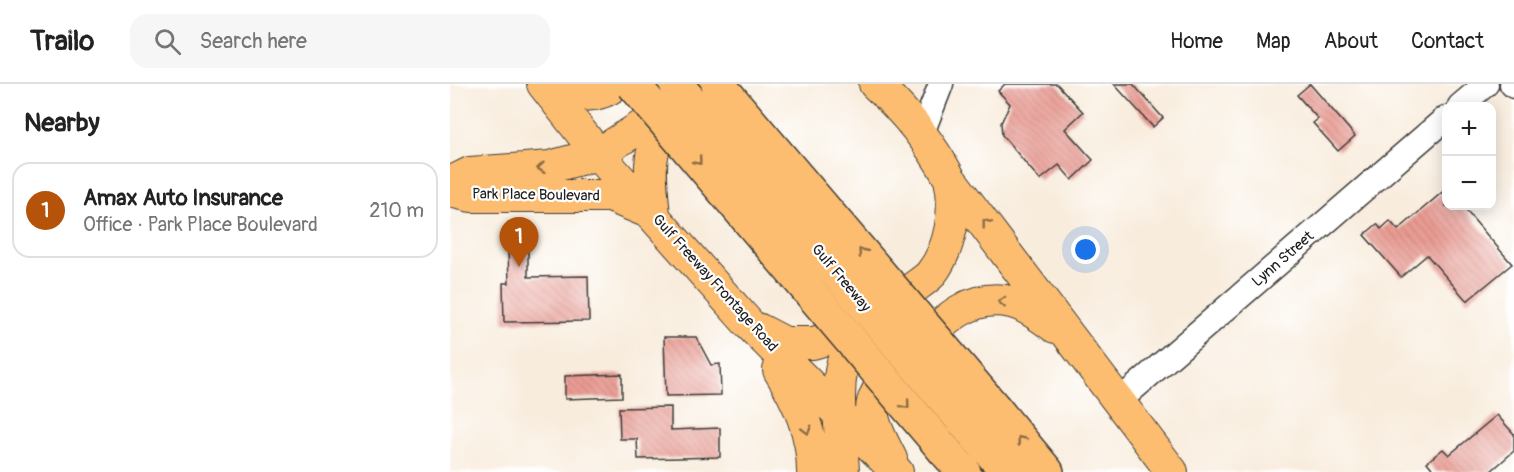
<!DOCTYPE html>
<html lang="en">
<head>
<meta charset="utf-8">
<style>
  :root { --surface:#fff; --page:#f6f6f6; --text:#222; --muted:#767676; --line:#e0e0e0; --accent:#b45309 }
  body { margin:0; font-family:Pangolin,sans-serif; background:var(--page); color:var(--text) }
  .controls { position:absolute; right:18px; top:18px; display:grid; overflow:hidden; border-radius:12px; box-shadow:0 3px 15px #0003 }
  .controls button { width:54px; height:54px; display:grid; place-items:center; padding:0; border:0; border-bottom:2px solid var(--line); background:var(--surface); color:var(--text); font:30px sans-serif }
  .you { position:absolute; left:636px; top:166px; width:21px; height:21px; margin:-15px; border:4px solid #fff; border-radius:50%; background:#1a73e8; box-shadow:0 0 0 9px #1a73e833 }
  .badge { display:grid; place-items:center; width:39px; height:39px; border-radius:50%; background:var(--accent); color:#fff; font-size:20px; font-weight:700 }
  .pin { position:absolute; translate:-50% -50px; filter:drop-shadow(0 2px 3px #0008) }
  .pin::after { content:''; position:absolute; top:32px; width:21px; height:18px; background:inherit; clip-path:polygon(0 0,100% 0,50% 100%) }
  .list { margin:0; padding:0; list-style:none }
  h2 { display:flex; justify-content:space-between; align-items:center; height:78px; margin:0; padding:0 24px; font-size:26px }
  h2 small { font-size:20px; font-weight:400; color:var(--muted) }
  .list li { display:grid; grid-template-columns:39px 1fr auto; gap:18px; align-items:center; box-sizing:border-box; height:96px; margin:0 12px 12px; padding:0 12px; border:2px solid var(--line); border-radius:18px }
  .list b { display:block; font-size:22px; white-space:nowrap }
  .list p { margin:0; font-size:20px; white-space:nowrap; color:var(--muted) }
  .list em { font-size:20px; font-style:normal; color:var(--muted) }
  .icon { flex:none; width:33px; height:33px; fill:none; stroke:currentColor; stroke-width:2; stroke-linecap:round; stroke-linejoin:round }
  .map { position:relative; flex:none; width:1064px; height:388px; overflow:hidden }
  header { display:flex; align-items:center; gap:36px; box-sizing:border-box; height:84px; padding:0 30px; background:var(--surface); border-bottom:2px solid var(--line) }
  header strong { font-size:28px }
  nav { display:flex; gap:33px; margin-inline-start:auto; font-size:21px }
  .search { width:420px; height:54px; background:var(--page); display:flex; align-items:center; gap:15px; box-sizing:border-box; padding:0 21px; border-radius:18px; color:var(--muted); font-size:22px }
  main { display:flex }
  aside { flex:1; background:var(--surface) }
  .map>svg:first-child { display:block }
</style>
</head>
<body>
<header>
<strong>Trailo</strong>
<div class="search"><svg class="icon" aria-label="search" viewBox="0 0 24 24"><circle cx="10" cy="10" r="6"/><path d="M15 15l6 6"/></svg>Search here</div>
<nav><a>Home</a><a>Map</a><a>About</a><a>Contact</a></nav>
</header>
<main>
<aside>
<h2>Nearby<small></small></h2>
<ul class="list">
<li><span class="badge">1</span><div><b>Amax Auto Insurance</b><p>Office · Park Place Boulevard</p></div><em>210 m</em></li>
</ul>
</aside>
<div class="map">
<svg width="1064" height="388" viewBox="0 0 1064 388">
  <defs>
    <pattern id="building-back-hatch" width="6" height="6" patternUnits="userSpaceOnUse" patternTransform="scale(1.5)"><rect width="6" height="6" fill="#e99b93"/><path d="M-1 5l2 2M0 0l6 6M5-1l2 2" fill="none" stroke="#c7857e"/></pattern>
  </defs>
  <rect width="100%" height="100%" fill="#fff"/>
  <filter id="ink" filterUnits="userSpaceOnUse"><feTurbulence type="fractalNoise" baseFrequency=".0167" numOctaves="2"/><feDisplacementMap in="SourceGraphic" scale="12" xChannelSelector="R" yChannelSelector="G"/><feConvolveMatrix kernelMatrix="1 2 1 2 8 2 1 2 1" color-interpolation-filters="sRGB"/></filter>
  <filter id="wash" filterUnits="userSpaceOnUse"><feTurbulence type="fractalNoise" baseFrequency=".008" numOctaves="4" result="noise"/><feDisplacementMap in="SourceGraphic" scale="24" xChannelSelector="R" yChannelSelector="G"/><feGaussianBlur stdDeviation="1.35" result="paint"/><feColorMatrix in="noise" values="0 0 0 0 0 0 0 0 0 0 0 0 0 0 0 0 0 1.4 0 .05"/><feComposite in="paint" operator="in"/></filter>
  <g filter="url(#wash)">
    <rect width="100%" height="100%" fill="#f8ecdc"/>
    <g id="blocks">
      <path fill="url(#building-back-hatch)" d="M555,0H607L633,28L615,45L643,76L622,96L609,81L590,96L552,51L551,39L560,20L548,7Z
        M664,0H683L713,34L703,43Z
        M860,0L905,52L888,67L863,39L868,35L847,11Z
        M996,105V122H1012L1062,180L1017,217L977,171L951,193L914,151L927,140L931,145L940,137L948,146Z
        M78,163V193L138,192L139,237L54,238L53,199H59L58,164Z
        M214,253H246L261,281L270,280L271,311L216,312Z
        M172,290V313L115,315V292Z
        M221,323V346L270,344V373L188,375L187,355H170L169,324Z
        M1047,331L1064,350V367L1040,388H985L977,378L993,365L999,371Z"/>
    </g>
  </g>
  <g filter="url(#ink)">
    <use href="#blocks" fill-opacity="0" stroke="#3d3b39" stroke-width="1.5"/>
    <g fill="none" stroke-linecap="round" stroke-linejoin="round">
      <defs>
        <path id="minor" d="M1062,0L1064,2
          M1010,22L1036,0
          M472,49L491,0
          M669,317L996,34"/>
        <path id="major" d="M93,0L148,70L299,240L447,388
          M106,0C126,14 148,14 166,0
          M425,0C456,28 480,58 500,95L722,388
          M0,99L20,89L100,83L148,70L219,25L251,0
          M0,107L21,112H160L196,127
          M204,131C199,81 197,71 219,25
          M310,246L335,259H363L411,245
          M329,286C349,318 363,350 363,388
          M441,375C434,360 418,335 423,318C429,298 449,283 463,268C490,241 518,208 561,218C577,221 592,234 605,243
          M393,388C392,355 383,299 396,269C409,240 438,224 462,205C467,201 475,196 480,191C501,165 507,126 500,95"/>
        <path id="highway" d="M545,325L597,388
          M520,345L558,388
          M495,367L514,388"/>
      </defs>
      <use href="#minor" stroke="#3d3b39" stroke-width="27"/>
      <use href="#major" stroke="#3d3b39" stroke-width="34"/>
      <use href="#highway" stroke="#3d3b39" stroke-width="36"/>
      <use href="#minor" stroke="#fff" stroke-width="24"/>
      <use href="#major" stroke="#fcbd6f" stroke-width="32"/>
      <use href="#highway" stroke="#fcbd6f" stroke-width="33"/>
      <defs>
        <path id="highway-bridge" d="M183,0L495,367
          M226,0L520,345
          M268,0L545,325"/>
      </defs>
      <use href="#highway-bridge" stroke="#3d3b39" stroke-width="36" stroke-linecap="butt"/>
      <use href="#highway-bridge" stroke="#fcbd6f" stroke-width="33"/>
    </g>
    <defs><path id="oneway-chevron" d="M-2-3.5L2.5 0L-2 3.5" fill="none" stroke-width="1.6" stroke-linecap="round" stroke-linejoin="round" transform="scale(1.5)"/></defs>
    <g stroke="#8c6c46">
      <use href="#oneway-chevron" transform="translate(248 77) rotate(50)"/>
      <use href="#oneway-chevron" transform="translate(91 84) rotate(175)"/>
      <use href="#oneway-chevron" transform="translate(536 139) rotate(-128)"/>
      <use href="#oneway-chevron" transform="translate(412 168) rotate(-130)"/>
      <use href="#oneway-chevron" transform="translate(552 218) rotate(-178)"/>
      <use href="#oneway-chevron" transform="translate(456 321) rotate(50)"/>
      <use href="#oneway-chevron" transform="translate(357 346) rotate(74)"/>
      <use href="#oneway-chevron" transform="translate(571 356) rotate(-130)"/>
    </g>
  </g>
  <g text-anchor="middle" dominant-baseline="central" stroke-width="4.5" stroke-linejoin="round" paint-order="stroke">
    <g font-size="15" fill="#1c1c1c" stroke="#fff">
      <text transform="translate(86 111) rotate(1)">Park Place Boulevard</text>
      <text transform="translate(833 175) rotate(-41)">Lynn Street</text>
      <text transform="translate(391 194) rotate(50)">Gulf Freeway</text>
      <text transform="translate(265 199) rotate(48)">Gulf Freeway Frontage Road</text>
    </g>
  </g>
</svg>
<div class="controls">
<button>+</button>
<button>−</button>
</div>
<div class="you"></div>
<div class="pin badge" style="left:69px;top:183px">1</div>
</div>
</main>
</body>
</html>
